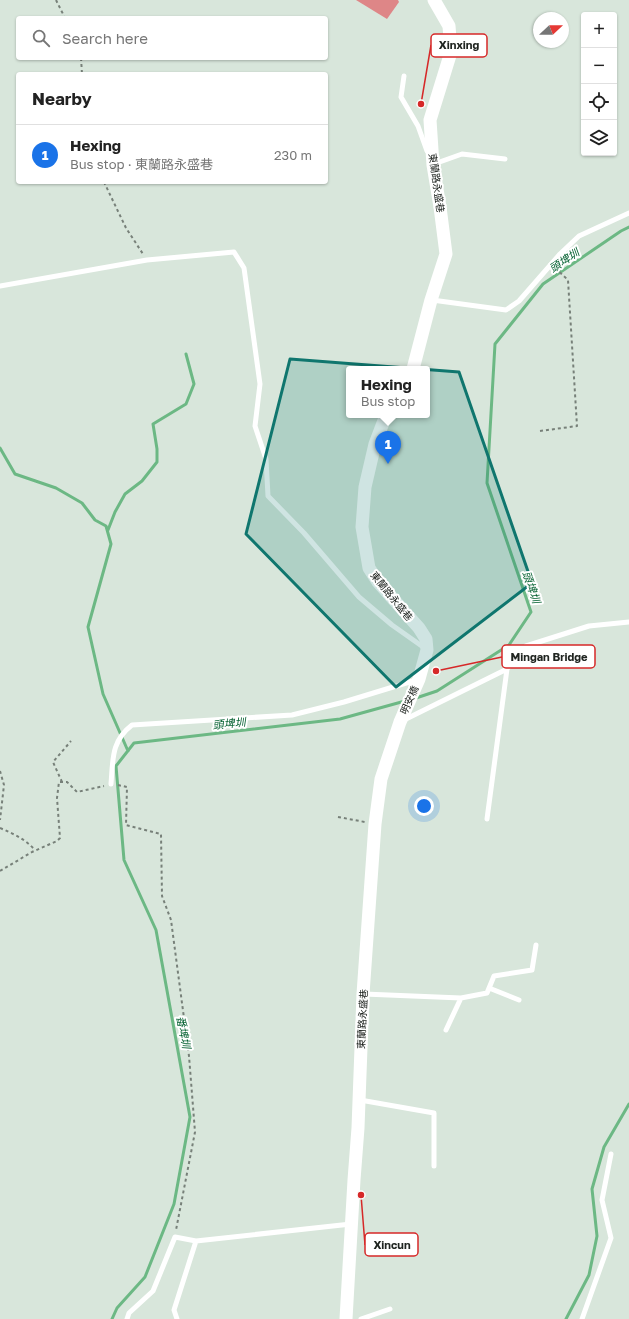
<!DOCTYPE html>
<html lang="en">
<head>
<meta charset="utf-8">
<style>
  :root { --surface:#fff; --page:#f2f2f2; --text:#222; --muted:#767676; --line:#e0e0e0; --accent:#1a73e8 }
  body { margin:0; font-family:"Golos Text","Noto Sans TC",sans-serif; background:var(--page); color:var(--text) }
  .controls { position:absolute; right:12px; top:12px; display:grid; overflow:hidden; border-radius:4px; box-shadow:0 1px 3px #0004 }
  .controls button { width:36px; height:36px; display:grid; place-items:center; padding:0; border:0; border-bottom:1px solid var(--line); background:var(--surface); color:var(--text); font:20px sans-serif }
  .compass { position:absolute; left:533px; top:12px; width:36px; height:36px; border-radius:50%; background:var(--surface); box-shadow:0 1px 3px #0004; rotate:68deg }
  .you { position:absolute; left:424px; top:806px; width:14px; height:14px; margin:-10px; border:3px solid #fff; border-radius:50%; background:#1a73e8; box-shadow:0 0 0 6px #1a73e833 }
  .badge { display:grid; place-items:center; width:26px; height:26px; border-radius:50%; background:var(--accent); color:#fff; font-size:13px; font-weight:700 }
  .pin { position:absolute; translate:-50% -33px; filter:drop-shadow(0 1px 2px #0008) }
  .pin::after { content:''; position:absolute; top:21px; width:14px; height:12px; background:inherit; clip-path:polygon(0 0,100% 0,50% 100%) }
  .popup { position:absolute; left:346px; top:366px; width:84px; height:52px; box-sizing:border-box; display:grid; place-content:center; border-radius:4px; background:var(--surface); filter:drop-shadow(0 1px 3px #0005); font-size:13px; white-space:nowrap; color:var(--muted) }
  .popup b { font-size:15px; color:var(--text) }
  .popup::after { content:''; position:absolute; left:50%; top:100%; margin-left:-8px; border:8px solid transparent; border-top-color:var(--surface) }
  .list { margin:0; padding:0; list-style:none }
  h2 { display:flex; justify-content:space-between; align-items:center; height:52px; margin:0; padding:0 16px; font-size:17px }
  h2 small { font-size:13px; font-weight:400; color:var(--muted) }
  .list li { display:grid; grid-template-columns:26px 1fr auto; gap:12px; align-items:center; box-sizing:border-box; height:60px; padding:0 16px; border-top:1px solid var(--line) }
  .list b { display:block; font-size:15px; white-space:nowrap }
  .list p { margin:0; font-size:13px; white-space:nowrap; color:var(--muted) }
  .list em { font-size:13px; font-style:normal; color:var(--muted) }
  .icon { flex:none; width:22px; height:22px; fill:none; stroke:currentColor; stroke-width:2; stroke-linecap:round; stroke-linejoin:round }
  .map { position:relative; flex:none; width:629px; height:1319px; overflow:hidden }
  .search { position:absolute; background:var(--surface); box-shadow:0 1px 3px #0004; left:16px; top:16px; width:312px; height:44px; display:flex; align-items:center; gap:10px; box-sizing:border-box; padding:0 14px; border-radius:4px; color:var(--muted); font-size:15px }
  .panel { position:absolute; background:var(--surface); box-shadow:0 1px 3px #0004; left:16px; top:72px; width:312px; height:112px; border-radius:4px }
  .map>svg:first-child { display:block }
</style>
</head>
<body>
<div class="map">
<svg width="629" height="1319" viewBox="0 0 629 1319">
  <rect width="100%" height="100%" fill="#d8e6db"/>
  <path fill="#de8687" d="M356,0H398L399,2L387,19Z"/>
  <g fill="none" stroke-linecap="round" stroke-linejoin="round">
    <path stroke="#6cb884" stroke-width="3" d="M0,448L15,474L56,488L82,503L95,520L106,526L111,544L88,627L103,694L128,751
      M108,530L115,512L125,494L142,481L157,462V449L153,424L186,404L194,384L186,354
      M416,698L437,691L509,645L531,612L487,483L495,344L543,284L621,231L629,227
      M112,1319L117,1308L145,1277L174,1204L190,1117L156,930L124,860L116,766L134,743L340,719L405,701
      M566,1319L589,1275L597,1236L592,1189L604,1147L629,1104"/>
    <path stroke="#778079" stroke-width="2" stroke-dasharray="3 3" stroke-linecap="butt" d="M56,0L65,18
      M81,58L82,74
      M104,182L126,228L143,254
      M540,431L577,426L568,280L555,268
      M0,771L4,785L0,820
      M62,782L53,762L71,741
      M118,785L127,787L126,825L161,834L162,896L171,920L189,1056L195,1132L176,1230
      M338,817L365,822
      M0,828C14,834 25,839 35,850
      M0,871L32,852L57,841L60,838L57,798L59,782H67L77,792L104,786"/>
    <path stroke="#fff" stroke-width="5" d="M404,76L401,97L418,126L427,151
      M434,164L462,154L505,159
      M0,286L147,260L234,252L244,268L260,384L255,426L266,459L268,496L304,533L359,597L392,625L426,649
      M432,300L506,310L519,301L560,254L579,236L629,213
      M404,720L507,669L526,646L589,626L629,622
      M111,784C113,760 111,741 132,725L292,715L344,702L416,680
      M487,819L507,669
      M489,988L519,1000
      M364,994L461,998L487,993L494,976L532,970L536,945
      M446,1030L461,998
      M360,1100L434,1113V1166
      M127,1319L129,1313L153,1291L175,1237L196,1241L351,1224
      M177,1319L174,1310L196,1241
      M361,1319L390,1309
      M582,1319L611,1238L602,1200L611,1154"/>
    <path stroke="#fff" stroke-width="13" d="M413,369L431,300L446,254L440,207L433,165L430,120L451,52L449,26L434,0
      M346,1319L354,1180L358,1128L363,994L375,824L381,779L400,722L419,679L427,650L426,639L419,628L378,582L369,568L362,527L365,487L375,444L386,415"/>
  </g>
  <path fill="#0f766e" fill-opacity="0.2" stroke="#0f766e" stroke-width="3" stroke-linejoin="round" d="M290,359L459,372L532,583L396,687L246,534Z"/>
  <g text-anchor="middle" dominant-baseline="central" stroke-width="4" stroke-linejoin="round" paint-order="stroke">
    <g font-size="10" fill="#202521" stroke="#fff">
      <text transform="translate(437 183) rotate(82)">東蘭路永盛巷</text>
      <text transform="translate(392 596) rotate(51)">東蘭路永盛巷</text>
      <text transform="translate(409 700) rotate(-66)">明安橋</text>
      <text transform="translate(362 1019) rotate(-87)">東蘭路永盛巷</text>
    </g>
    <g font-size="11" font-style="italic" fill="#046131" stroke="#fff">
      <text transform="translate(564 260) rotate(-34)">頭埤圳</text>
      <text transform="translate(532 587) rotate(71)">頭埤圳</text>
      <text transform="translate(229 723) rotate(-6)">頭埤圳</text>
      <text transform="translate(184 1032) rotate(79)">番埤圳</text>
    </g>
  </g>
  <path fill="none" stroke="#d62828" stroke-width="1.5" d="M421 104L431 45M436 671L502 657M361 1195L365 1245"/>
  <g fill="#d62828" stroke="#fff" stroke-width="1.5">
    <circle cx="421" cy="104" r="4"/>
    <circle cx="436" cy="671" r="4"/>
    <circle cx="361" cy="1195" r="4"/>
  </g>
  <g fill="#fff" stroke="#d62828" stroke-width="1.5">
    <rect x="431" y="34" width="56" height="23" rx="4"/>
    <rect x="502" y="645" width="93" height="23" rx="4"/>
    <rect x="365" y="1233" width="53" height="23" rx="4"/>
  </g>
  <g font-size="11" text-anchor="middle" font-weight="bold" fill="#202521">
    <text x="459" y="49">Xinxing</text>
    <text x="549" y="661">Mingan Bridge</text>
    <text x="392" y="1249">Xincun</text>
  </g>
</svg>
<div class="controls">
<button>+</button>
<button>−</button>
<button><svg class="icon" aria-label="locate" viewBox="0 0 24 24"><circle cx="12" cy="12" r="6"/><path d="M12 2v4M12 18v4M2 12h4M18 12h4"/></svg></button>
<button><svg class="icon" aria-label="layers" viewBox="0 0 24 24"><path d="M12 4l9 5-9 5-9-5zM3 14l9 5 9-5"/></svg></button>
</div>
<svg class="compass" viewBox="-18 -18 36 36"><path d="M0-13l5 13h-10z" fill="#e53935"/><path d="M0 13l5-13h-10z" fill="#767676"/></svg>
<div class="you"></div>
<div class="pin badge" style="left:388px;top:464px">1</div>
<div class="popup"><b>Hexing</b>Bus stop</div>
<div class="search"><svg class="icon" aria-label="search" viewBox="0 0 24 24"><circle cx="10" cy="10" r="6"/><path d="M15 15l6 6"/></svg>Search here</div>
<section class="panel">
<h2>Nearby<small></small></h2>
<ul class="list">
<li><span class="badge">1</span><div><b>Hexing</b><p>Bus stop · 東蘭路永盛巷</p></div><em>230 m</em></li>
</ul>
</section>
</div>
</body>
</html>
